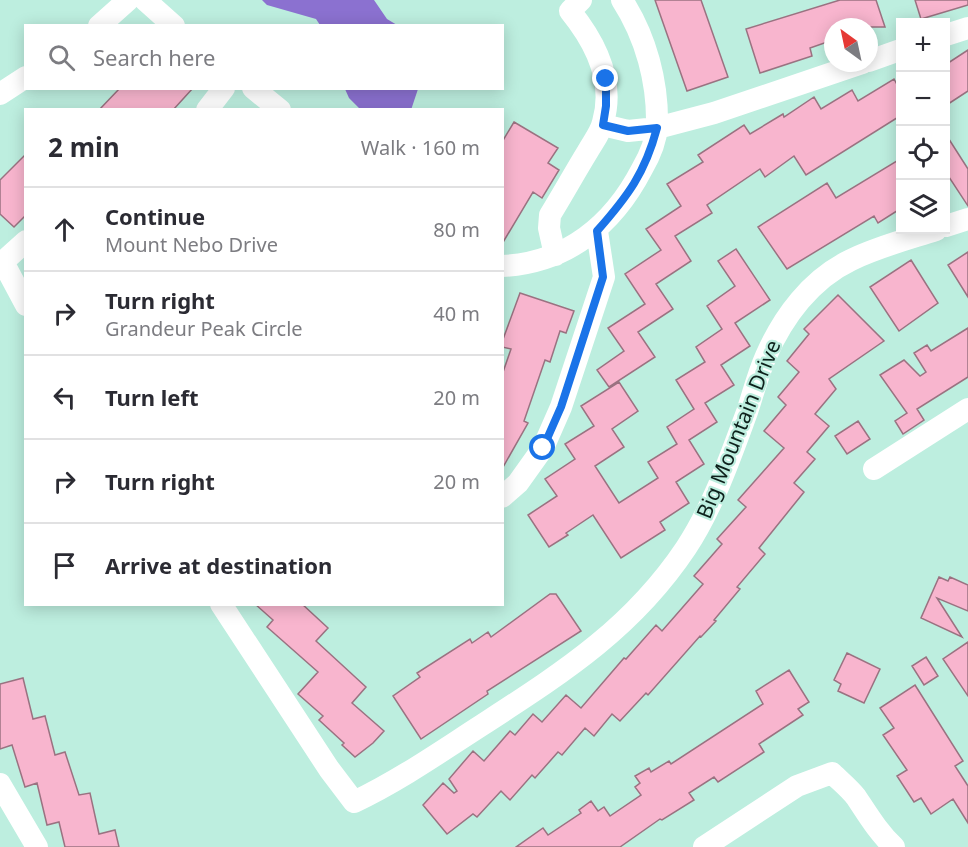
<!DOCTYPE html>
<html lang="en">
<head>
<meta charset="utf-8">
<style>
  :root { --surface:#fff; --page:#f7f7f7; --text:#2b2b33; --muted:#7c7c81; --line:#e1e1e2 }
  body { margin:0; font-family:"Noto Sans",sans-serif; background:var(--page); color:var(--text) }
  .controls { position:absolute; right:18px; top:18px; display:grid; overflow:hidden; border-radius:0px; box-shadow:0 3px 15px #0003 }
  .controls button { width:54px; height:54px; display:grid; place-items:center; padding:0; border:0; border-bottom:2px solid var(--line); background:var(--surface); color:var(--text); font:30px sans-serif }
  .compass { position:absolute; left:824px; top:18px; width:54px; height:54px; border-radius:50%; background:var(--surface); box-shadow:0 3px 15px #0003; rotate:327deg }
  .stop { position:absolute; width:18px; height:18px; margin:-14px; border:4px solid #1a73e8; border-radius:50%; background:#fff }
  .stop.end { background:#1a73e8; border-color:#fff; box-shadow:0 2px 6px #0008 }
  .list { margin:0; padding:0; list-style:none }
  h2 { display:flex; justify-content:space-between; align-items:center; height:78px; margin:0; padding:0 24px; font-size:26px }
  h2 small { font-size:20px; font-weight:400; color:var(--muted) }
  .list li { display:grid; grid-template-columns:39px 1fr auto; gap:18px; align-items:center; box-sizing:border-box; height:84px; padding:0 24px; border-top:2px solid var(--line) }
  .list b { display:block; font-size:22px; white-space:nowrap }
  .list p { margin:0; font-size:20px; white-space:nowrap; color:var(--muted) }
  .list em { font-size:20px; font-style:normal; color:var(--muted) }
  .icon { flex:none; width:33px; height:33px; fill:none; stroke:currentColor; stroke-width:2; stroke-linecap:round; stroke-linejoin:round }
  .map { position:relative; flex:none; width:968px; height:847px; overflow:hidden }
  .search { position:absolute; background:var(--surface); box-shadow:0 3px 15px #0003; left:24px; top:24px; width:480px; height:66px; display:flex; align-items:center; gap:15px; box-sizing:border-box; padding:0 21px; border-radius:0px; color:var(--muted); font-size:22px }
  .panel { position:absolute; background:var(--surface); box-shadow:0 3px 15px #0003; left:24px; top:108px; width:480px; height:498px; border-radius:0px }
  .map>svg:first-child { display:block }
</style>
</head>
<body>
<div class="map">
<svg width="968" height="847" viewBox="0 0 968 847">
  <rect width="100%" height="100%" fill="#bdeedf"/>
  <path fill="#8b71d0" d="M262,0H374L387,19L397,25H320L316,19L267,5Z
    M345,89H418L411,110L360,109L349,98Z"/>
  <path fill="#f8b5ce" stroke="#9a7281" stroke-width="1.5" d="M655,0H701L728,77L687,91Z
    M840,0H876L885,27H833V40L810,48L812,56L760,73L746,29Z
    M915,0H968V5L921,19Z
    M968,50V91L945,106V65Z
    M894,79L900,90V116L806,175L794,156L765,177L760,169L707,205L712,213L675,236L691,261L656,284L673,309L638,332L655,357L609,387L597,370L624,351L608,328L645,304L625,274L661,250L646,229L681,206L667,184L703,162L698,155L744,125L750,134L783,114L784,117L814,97L821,109L852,90L858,101Z
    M120,88H193L173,110H99Z
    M514,122L558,148L548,163L559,170L542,198L533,192L502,244V142Z
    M945,133L968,169V206L945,171Z
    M26,154V215L14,227L0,214V180Z
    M900,159V209L878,223L874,216L787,269L758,227L827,183L836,198Z
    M736,249L770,300L735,323L750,346L721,365L734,385L705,403L717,422L689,440L704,464L676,482L689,503L660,522L665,530L621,558L593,515L566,533L568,535L549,547L528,515L557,496L545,479L575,459L565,444L594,426L581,406L619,382L638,411L612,429L624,447L595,466L619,503L658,478L648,462L677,444L667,427L694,409L676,380L705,362L696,347L722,329L707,306L735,286L718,261Z
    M968,252V297L948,265Z
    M911,260L938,303L899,331L870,287Z
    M520,293L574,311L566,333L560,331L550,362L545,360L524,421L528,423L502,469V375L511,349L502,347V342Z
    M838,295L884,341L829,379L836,389L815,414L829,426L807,452L815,459L794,483L804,492L759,548L765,554L737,587L740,589L714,620L716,621L701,637L700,636L648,695L646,693L620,721L612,714L594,736L585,728L562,755L558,752L535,778L532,775L510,800L501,791L477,817L473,814L447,834L423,805L443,783L454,793L457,791L449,779L473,751L484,761L510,731L515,735L533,714L542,722L566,695L581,708L624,658L626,659L656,625L662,631L703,584L694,576L722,544L717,539L746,507L738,500L784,448L764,431L786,405L778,397L799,372L787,361L809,334L804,329Z
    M968,328V377L917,409L924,420L903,434L895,421L907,413L880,375L904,360L920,376L926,372L914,353L927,345L931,351Z
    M858,421L870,439L847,454L835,436Z
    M939,577L948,581L950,577L968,585V611L937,598L962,637L921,618Z
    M550,594H556L581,631L487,691L488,694L421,739L393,696L420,677L417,673L470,639L472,643L488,632L491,637Z
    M255,604H302L328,628L316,641L366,687L352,703L384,731L373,743L355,757L342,745L344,743L319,720L323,716L298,694L318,672L267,627L273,620Z
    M968,642V696L943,659Z
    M847,653L880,669L864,703L838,691L841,684L834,680Z
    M926,657L938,676L924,685L912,666Z
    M789,670L809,702L798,709L803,715L759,744L764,752L718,782L714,777L689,793L694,800L662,820L660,819L620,847H516L543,828L548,835L581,813L579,810L591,801L598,811L604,807L610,816L641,795L635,787L640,783L635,776L649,768L651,772L669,761L671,764L763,704L756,691Z
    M23,678L33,719L45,716L55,755L65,752L79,795L90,793L99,834L115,830L119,847H65L59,822L47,825L37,783L25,787L12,745L0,749V684Z
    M915,685L963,761L955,766L968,786V823L953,799L931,814L921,798L914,802L897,776L907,770L883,735L894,728L880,708Z"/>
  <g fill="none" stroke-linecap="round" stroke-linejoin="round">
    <path stroke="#fff" stroke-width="22" d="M145,0L174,26
      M99,26L128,0
      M946,35L968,28
      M869,61L900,50
      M253,88L280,110
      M0,94L26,77
      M207,110L224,88
      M603,125L628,131L657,128L714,113L862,63
      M946,226L968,219
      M26,241L3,262L26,305
      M555,255L549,228L550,215C563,194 575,172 588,151C593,142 601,132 603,122C615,81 596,43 570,11L581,0
      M502,266C567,263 613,225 642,169C649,157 656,141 657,126C658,82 646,37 622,0
      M874,469L968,409
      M502,497L518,483L543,448L561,407L604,277L597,231
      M221,604L329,769L354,802C400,780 440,752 482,725C562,673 632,629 686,548C713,507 730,458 747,412C753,394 758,374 766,356C783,317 811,279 851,260C877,247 908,239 936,230
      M0,784L37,847
      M704,847L797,786L832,773C840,781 849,788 856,797C868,815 878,832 894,847"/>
  </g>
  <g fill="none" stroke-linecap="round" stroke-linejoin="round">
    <path stroke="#1a73e8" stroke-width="8" d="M543,448L561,407L603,277L597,231C628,196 645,173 657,128L628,131L603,125L606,106V79"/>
  </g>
  <g text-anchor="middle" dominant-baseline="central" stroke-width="4.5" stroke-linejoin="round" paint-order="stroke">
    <g font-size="21" fill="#0d201b" stroke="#bdeedf">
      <text transform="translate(738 429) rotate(-68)">Big Mountain Drive</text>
    </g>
  </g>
</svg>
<div class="controls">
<button>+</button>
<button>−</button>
<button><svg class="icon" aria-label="locate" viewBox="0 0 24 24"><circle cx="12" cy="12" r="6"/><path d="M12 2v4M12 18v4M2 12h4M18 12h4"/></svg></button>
<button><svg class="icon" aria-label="layers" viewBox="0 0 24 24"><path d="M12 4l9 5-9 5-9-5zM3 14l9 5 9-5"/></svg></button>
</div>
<svg class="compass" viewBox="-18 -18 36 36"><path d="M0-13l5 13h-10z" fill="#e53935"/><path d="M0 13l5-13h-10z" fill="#7c7c81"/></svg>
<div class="stop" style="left:543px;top:448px"></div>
<div class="stop end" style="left:606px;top:79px"></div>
<div class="search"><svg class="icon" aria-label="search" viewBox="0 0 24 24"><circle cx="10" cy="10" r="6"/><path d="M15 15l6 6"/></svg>Search here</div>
<section class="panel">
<h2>2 min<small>Walk · 160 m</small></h2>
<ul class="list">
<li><svg class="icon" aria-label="ahead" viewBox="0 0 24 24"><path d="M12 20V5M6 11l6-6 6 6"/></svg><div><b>Continue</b><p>Mount Nebo Drive</p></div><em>80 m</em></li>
<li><svg class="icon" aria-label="right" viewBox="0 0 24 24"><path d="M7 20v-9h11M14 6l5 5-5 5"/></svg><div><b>Turn right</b><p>Grandeur Peak Circle</p></div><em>40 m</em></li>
<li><svg class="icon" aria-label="left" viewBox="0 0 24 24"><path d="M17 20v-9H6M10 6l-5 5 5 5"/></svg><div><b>Turn left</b></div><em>20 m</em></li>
<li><svg class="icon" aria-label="right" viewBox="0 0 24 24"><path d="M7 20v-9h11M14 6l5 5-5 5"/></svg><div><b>Turn right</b></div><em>20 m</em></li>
<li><svg class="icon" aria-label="arrive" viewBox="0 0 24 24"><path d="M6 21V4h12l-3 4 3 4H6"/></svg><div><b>Arrive at destination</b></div></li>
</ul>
</section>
</div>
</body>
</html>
